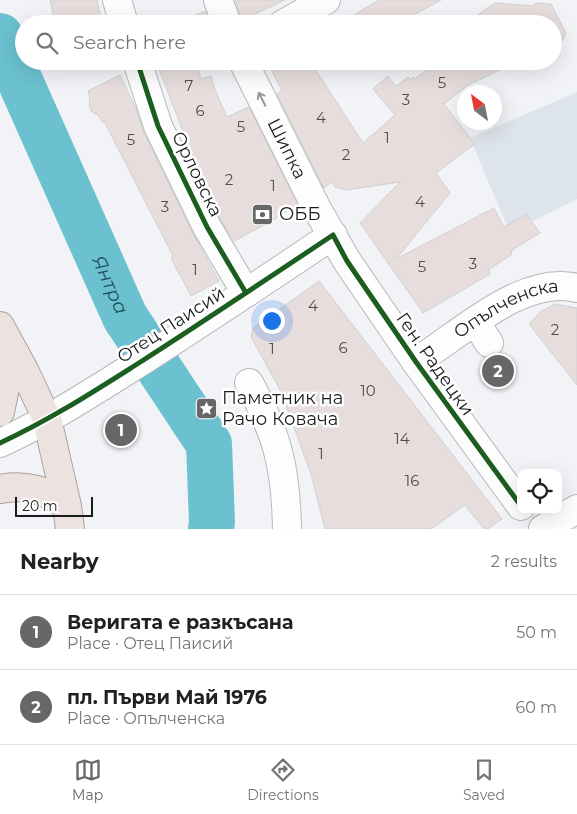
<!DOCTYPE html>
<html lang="en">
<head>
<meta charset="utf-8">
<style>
  :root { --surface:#fff; --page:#f2f2f2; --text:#202124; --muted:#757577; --line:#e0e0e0; --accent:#656769 }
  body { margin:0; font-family:Montserrat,sans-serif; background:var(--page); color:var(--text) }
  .controls { position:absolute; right:15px; bottom:15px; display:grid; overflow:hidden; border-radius:10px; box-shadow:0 5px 20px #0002 }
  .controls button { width:45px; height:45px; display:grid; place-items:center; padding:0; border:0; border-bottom:1px solid var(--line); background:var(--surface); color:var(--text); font:25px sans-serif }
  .compass { position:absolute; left:457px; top:85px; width:45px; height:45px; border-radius:50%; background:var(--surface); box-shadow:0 5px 20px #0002; rotate:328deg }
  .scale { position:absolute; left:15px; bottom:12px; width:78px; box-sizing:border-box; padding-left:5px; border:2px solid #191b1d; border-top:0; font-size:14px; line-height:18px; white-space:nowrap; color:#191b1d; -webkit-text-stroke:4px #fff; paint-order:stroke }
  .you { position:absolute; left:271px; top:320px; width:18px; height:18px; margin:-12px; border:4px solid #fff; border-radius:50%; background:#1a73e8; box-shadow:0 0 0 8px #1a73e833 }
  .badge { display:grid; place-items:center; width:32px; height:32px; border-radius:50%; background:var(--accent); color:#fff; font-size:16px; font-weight:700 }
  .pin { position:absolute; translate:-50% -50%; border:2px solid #fff; box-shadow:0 1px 5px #0006 }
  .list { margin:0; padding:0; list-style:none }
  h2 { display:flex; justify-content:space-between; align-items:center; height:65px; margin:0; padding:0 20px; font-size:21px }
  h2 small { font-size:16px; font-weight:400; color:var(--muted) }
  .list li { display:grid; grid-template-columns:32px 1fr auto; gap:15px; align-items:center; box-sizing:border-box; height:75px; padding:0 20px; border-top:1px solid var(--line) }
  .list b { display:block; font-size:19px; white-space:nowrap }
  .list p { margin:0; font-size:16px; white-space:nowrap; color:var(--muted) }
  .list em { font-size:16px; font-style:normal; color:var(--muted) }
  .icon { flex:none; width:28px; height:28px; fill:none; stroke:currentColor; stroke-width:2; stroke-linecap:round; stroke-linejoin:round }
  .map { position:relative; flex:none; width:577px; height:529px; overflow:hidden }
  .search { position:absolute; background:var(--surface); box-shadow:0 5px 20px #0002; left:15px; right:15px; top:15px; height:55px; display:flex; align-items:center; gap:12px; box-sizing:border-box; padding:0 18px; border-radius:28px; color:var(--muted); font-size:19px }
  .sheet { height:215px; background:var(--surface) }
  nav { display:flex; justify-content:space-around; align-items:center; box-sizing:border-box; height:70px; border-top:1px solid var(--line); background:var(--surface); font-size:14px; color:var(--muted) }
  nav a { display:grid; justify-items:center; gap:2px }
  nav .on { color:var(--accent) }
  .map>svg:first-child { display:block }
</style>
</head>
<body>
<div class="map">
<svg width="577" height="529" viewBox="0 0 577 529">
  <rect width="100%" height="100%" fill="#f1f3f6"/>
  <path fill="#dee4eb" d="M577,92V199L510,233L470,138Z"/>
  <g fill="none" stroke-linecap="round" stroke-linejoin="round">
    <path stroke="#6bc1cf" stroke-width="46" id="s1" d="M0,36L125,317L209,444L212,522L211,529"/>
  </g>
  <path fill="#e7dddd" stroke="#d1d0d1" d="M50,0H97L102,24H55Z
    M235,0H285L242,20Z
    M379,0H441L397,24H339Z
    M495,3L534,6L535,3L551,4L566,33L561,44L553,46V24H465Z
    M206,11L210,24H161L183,19V20Z
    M156,61H196L201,79L211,76L215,90L227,117L249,107L297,204L272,221L234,241L221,220L201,178Z
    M276,61H310L363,143L395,115L373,89L388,76L396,86L408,77L410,80L413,77L415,79L438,61H519L468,85L444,104L475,144L436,173L450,193L396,259L494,208L504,227L526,214L540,233L512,250L511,255L488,270L490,274L423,313L360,223L400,182L346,190L335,187L332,182L324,188L277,94L282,91L269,65Z
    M120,75L136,109L144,133L193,234L219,281L191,296L171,258L173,256L104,121L102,122L99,116L91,111L89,104L90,98L88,91Z
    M319,281L502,519L488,529H484L465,505L431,529H325L311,474L287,408L279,388L251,337L253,328Z
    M555,304L577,308V385L529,324L540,312Z"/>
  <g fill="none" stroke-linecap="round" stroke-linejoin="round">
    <defs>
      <g id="minor">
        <path d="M117,0L124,24"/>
        <path d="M218,0L227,24"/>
        <path d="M283,24L326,0"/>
        <path d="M137,61L158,126L207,227L246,293"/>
        <path id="s2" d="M243,61L317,209L347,261L416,362L521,506"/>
        <path d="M475,321L489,343"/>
        <path id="s3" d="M416,362C459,335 523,274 577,288"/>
        <path d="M249,383C278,435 286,470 287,529"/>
        <path d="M0,443C50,420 96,390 142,361C206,320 270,277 333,235"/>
        <path d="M543,529L577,509"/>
      </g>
      <path id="major" d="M0,326L25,372L47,419L67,506L70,529
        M0,412L9,369L8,342
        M0,489C24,484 48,490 67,506"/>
    </defs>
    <use href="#minor" stroke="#b6b8ba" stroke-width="30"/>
    <use href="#major" stroke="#ae9f9c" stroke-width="30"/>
    <use href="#minor" stroke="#fdfdfe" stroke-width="28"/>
    <use href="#major" stroke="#ece3e1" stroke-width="28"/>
    <defs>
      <path id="cycleway" d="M137,61L158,126L207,227L246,293
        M0,443C50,420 96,390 142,361C206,320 270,277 333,235L347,261L416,362L521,506"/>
    </defs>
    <use href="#cycleway" stroke="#fff" stroke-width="8"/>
    <use href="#cycleway" stroke="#1b5e20" stroke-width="5"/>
  </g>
  <defs><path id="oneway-shaft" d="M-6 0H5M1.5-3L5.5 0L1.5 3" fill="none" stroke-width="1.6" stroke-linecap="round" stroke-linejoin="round" transform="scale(1.25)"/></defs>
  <use stroke="#969799" href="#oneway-shaft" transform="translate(262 99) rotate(-117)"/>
  <defs>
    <symbol id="bank-square" viewBox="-11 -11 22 22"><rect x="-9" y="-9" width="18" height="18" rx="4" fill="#656769" stroke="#fff"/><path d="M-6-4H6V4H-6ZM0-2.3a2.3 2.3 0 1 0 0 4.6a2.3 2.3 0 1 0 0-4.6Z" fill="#fff"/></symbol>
    <symbol id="sight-square" viewBox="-11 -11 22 22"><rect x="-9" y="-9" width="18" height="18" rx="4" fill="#656769" stroke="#fff"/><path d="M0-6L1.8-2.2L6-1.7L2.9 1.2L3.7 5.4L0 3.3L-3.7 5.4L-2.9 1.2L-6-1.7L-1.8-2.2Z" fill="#fff"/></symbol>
  </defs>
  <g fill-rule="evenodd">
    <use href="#bank-square" x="250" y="202" width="25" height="25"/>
    <use href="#sight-square" x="194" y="396" width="25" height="25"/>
  </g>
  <g text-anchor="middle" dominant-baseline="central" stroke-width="5" stroke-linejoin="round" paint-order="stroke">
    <g font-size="15" fill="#4e4c4e">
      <text x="442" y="82">5</text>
      <text x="189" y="85">7</text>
      <text x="406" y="99">3</text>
      <text x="200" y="110">6</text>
      <text x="321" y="117">4</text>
      <text x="241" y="126">5</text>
      <text x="387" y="137">1</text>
      <text x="131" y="139">5</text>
      <text x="346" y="154">2</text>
      <text x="229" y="179">2</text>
      <text x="273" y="185">1</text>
      <text x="420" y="201">4</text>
      <text x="165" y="206">3</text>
      <text x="473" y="263">3</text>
      <text x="422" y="266">5</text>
      <text x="195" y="269">1</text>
      <text x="313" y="305">4</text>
      <text x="555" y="329">2</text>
      <text x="343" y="347">6</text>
      <text x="272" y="348">1</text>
      <text x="368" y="390">10</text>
      <text x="402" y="438">14</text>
      <text x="321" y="453">1</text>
      <text x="412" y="480">16</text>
    </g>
    <g font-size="18" fill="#191b1d" stroke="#fff">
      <text stroke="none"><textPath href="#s2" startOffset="98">Шипка</textPath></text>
      <text transform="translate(197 174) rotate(64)">Орловска</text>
      <text stroke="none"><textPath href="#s3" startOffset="106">Опълченска</textPath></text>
      <text transform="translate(171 325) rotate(-33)">Отец Паисий</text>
      <text transform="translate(435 364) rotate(55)">Ген. Радецки</text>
    </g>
    <g font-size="18" fill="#191b1d" stroke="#fff" text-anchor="start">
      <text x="279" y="214">ОББ</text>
      <text x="222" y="398">Паметник на<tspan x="222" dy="21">Рачо Ковача</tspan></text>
    </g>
    <g font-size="19" font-style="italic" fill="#1d5058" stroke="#fff">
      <text stroke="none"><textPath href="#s1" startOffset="272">Янтра</textPath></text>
    </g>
  </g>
</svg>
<div class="controls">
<button><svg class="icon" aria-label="locate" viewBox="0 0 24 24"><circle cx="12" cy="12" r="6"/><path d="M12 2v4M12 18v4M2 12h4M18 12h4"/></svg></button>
</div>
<svg class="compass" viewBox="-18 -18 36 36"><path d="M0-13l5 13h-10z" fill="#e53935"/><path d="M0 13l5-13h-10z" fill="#757577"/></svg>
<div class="scale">20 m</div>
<div class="you"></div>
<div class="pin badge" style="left:121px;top:430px">1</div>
<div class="pin badge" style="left:498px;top:371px">2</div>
<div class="search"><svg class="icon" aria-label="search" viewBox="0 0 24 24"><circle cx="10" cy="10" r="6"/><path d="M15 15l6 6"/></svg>Search here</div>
</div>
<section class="sheet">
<h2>Nearby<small>2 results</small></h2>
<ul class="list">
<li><span class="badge">1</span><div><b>Веригата е разкъсана</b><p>Place · Отец Паисий</p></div><em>50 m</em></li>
<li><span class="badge">2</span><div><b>пл. Първи Май 1976</b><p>Place · Опълченска</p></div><em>60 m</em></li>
</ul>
</section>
<nav>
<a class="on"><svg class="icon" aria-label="map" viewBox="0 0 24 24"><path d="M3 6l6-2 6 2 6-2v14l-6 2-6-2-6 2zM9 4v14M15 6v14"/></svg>Map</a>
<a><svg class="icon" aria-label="directions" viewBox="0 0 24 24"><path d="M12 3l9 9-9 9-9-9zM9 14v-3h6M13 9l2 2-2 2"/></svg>Directions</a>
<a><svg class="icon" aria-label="saved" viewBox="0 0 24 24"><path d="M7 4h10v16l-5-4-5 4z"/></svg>Saved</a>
</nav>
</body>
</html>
